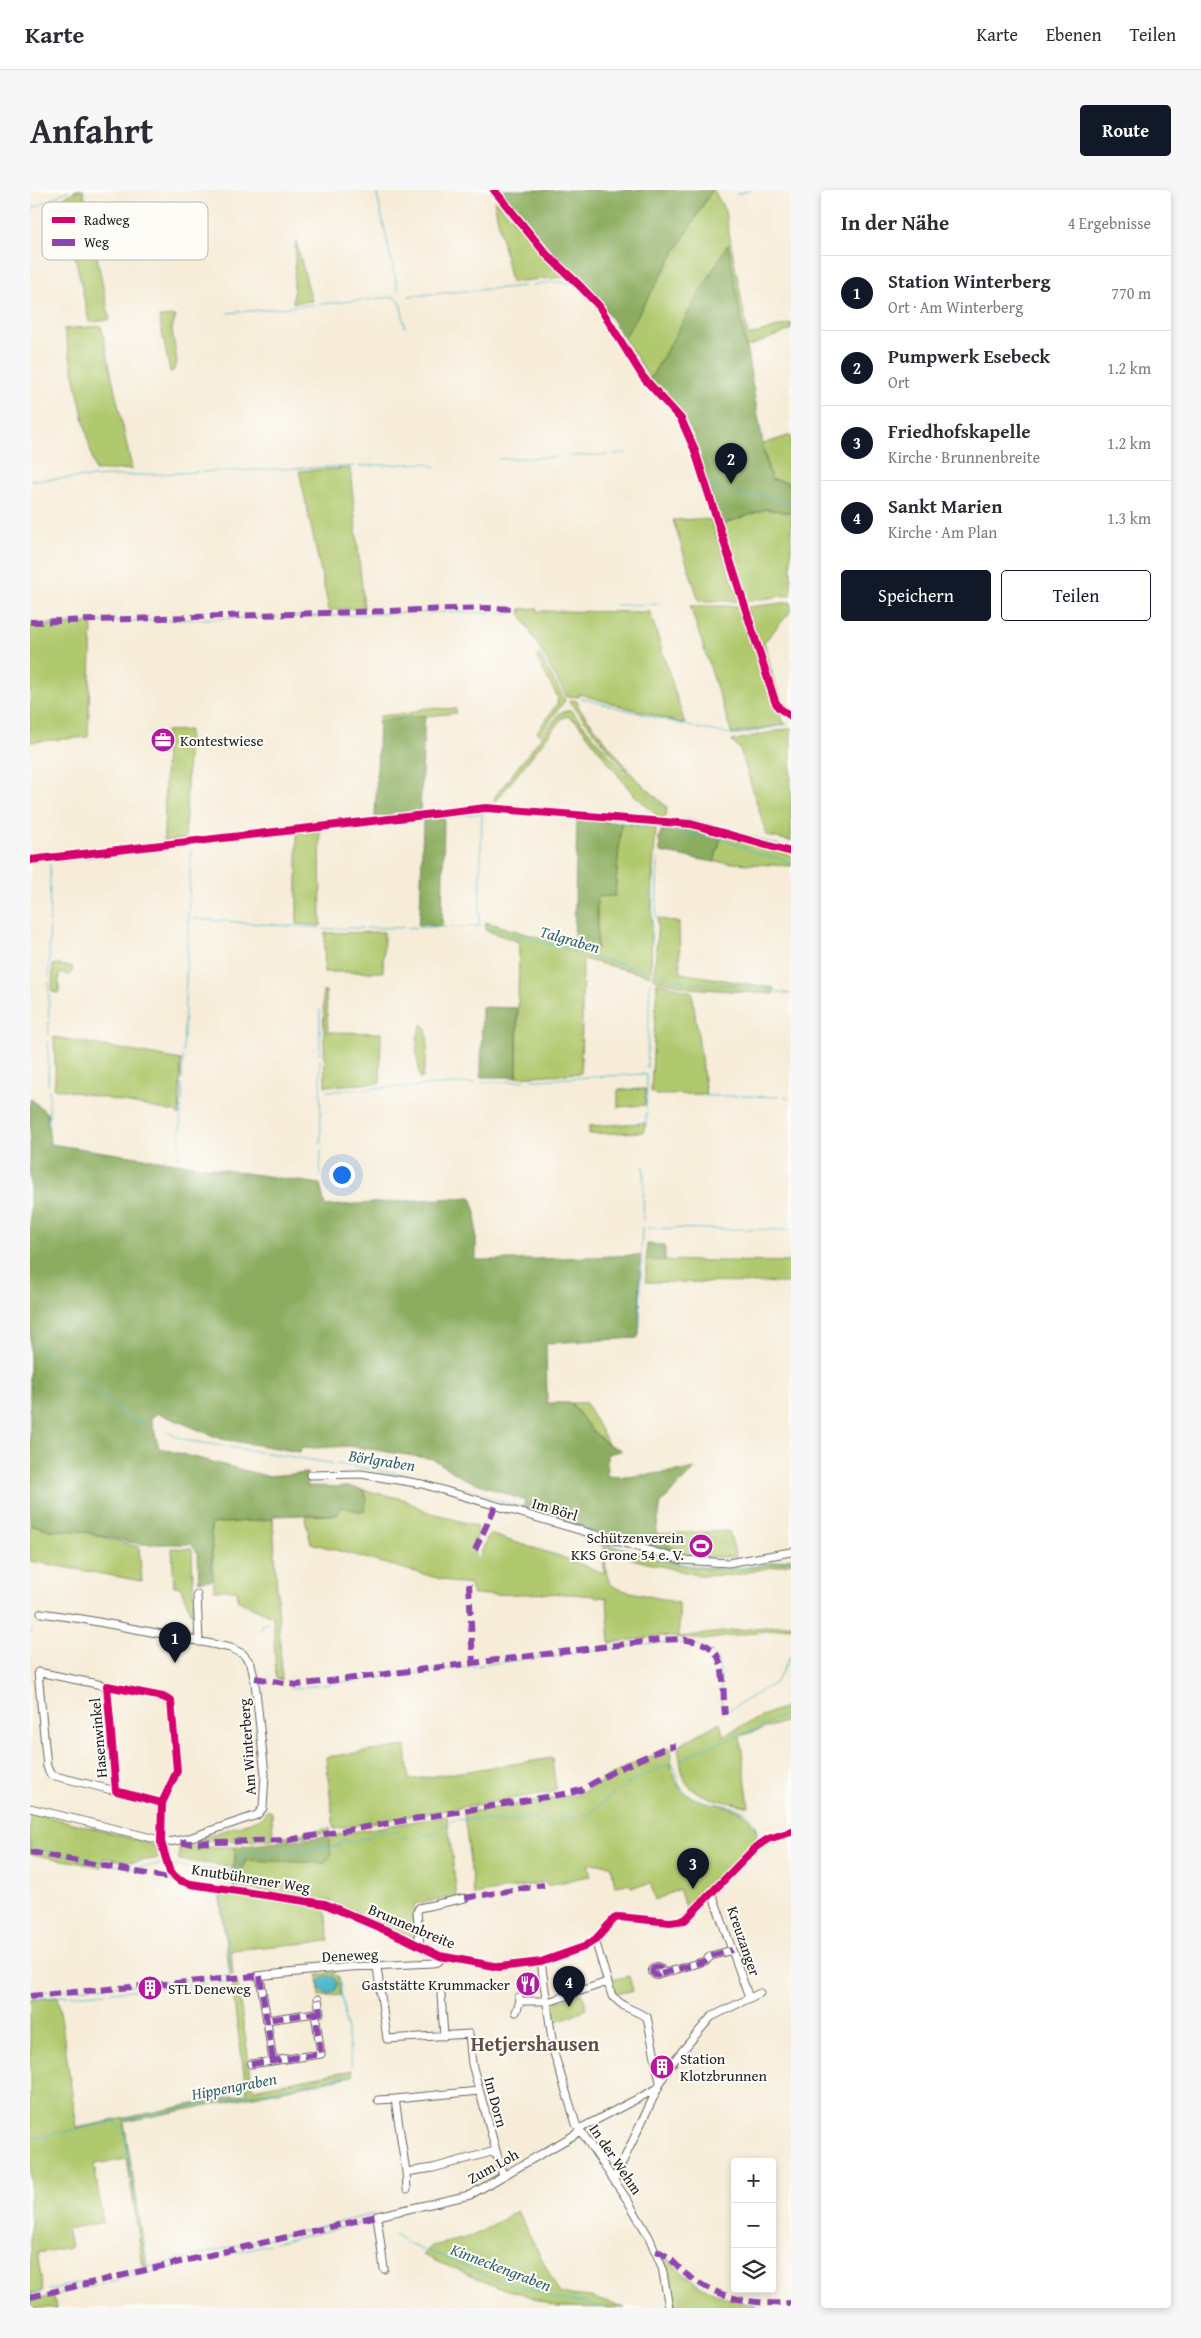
<!DOCTYPE html>
<html lang="de">
<head>
<meta charset="utf-8">
<style>
  :root { --surface:#fff; --page:#f7f7f7; --text:#2b2b33; --muted:#7c7c81; --line:#e1e1e2; --accent:#111827 }
  body { margin:0; font-family:"Gentium Book Plus",serif; background:var(--page); color:var(--text) }
  .controls { position:absolute; right:15px; bottom:15px; display:grid; overflow:hidden; border-radius:5px; box-shadow:0 2px 8px #0003 }
  .controls button { width:45px; height:45px; display:grid; place-items:center; padding:0; border:0; border-bottom:1px solid var(--line); background:var(--surface); color:var(--text); font:25px sans-serif }
  .you { position:absolute; left:311px; top:984px; width:18px; height:18px; margin:-12px; border:4px solid #fff; border-radius:50%; background:#1a73e8; box-shadow:0 0 0 8px #1a73e833 }
  .badge { display:grid; place-items:center; width:32px; height:32px; border-radius:50%; background:var(--accent); color:#fff; font-size:16px; font-weight:700 }
  .pin { position:absolute; translate:-50% -41px; filter:drop-shadow(0 1px 2px #0008) }
  .pin::after { content:''; position:absolute; top:26px; width:18px; height:15px; background:inherit; clip-path:polygon(0 0,100% 0,50% 100%) }
  .list { margin:0; padding:0; list-style:none }
  h2 { display:flex; justify-content:space-between; align-items:center; height:65px; margin:0; padding:0 20px; font-size:21px }
  h2 small { font-size:16px; font-weight:400; color:var(--muted) }
  .list li { display:grid; grid-template-columns:32px 1fr auto; gap:15px; align-items:center; box-sizing:border-box; height:75px; padding:0 20px; border-top:1px solid var(--line) }
  .list b { display:block; font-size:19px; white-space:nowrap }
  .list p { margin:0; font-size:16px; white-space:nowrap; color:var(--muted) }
  .list em { font-size:16px; font-style:normal; color:var(--muted) }
  .actions { display:flex; gap:10px; padding:15px 20px }
  .actions a { flex:1; padding:11px 0; border:1px solid var(--accent); border-radius:5px; text-align:center; font-size:18px; color:var(--accent) }
  .actions .main { background:var(--accent); color:#fff }
  .icon { flex:none; width:28px; height:28px; fill:none; stroke:currentColor; stroke-width:2; stroke-linecap:round; stroke-linejoin:round }
  .map { position:relative; flex:none; width:761px; height:2118px; overflow:hidden; border-radius:5px }
  header { display:flex; align-items:center; gap:30px; box-sizing:border-box; height:70px; padding:0 25px; background:var(--surface); border-bottom:1px solid var(--line) }
  header strong { font-size:24px }
  nav { display:flex; gap:28px; margin-inline-start:auto; font-size:18px }
  .intro { display:flex; align-items:center; justify-content:space-between; box-sizing:border-box; height:120px; padding:0 30px }
  h1 { margin:0; font-size:35px }
  .button { padding:12px 22px; border-radius:5px; background:var(--accent); color:#fff; font-size:18px; font-weight:700 }
  main { display:flex; gap:30px; padding:0 30px }
  aside { flex:1; background:var(--surface); border-radius:5px; box-shadow:0 2px 8px #0003 }
  .map>svg:first-child { display:block }
</style>
</head>
<body>
<header>
<strong>Karte</strong>
<nav><a>Karte</a><a>Ebenen</a><a>Teilen</a></nav>
</header>
<div class="intro"><h1>Anfahrt</h1><a class="button">Route</a></div>
<main>
<div class="map">
<svg width="761" height="2118" viewBox="0 0 761 2118">
  <rect width="100%" height="100%" fill="#fdfcf7"/>
  <filter id="ink" filterUnits="userSpaceOnUse"><feTurbulence type="fractalNoise" baseFrequency=".02" numOctaves="2"/><feDisplacementMap in="SourceGraphic" scale="10" xChannelSelector="R" yChannelSelector="G"/><feConvolveMatrix kernelMatrix="1 2 1 2 8 2 1 2 1" color-interpolation-filters="sRGB"/></filter>
  <filter id="wash" filterUnits="userSpaceOnUse"><feTurbulence type="fractalNoise" baseFrequency=".0096" numOctaves="4" result="noise"/><feDisplacementMap in="SourceGraphic" scale="20" xChannelSelector="R" yChannelSelector="G"/><feGaussianBlur stdDeviation="1.12" result="paint"/><feColorMatrix in="noise" values="0 0 0 0 0 0 0 0 0 0 0 0 0 0 0 0 0 1.4 0 .05"/><feComposite in="paint" operator="in"/></filter>
  <g filter="url(#wash)">
    <rect width="100%" height="100%" fill="#f6ecd8"/>
    <path fill="#b1c96e" stroke="#667245" d="M47,0H53L80,130L59,132L33,8Z
      M682,0H684L695,21L718,146L761,133V140L715,158L698,55L620,189L594,148Z
      M464,11H466L535,85L534,87L481,92Z
      M266,51L282,111L263,113Z
      M146,126L142,139L147,173L143,181L140,182L129,127Z
      M71,136L102,279L65,281L34,139Z
      M761,245V293L741,289L733,254Z
      M320,278L334,418L299,420L269,281Z
      M736,319L761,323V405L716,411L690,335Z
      M671,329L681,330L709,411H669L643,330Z
      M761,412V421L734,452C739,469 745,509 761,519V524L750,515L717,417Z
      M660,416H712L752,524V529L755,534L702,544Z
      M507,418L508,421L620,422L655,534L549,504L548,507L536,506L490,423V419Z
      M62,434L58,547L0,552V436Z
      M509,464L535,510L510,545L507,542L527,514L528,508L506,467Z
      M540,510L547,511L549,518L605,588L637,617L636,627L630,628L602,603L547,532L537,526L532,528L466,611L464,610L466,605L530,523L541,520L596,585L598,584L540,512Z
      M395,518L426,519V523L349,531L350,526L380,523Z
      M761,538V651L737,646L710,559L701,551Z
      M159,540L155,649L134,651L136,541Z
      M591,633L626,639L622,692L621,786L553,769L551,883L487,887L489,752L455,740L456,732L541,757L544,751L567,759V707L585,705Z
      M290,640L291,736L267,734V643Z
      M692,644L761,665V676L684,672Z
      M628,728L649,733L650,783L744,798L743,804L661,798L624,789Z
      M354,742L353,782H294L295,743Z
      M23,774L43,777L42,782L39,785L29,783V803L22,802Z
      M627,792L662,802L676,904L626,905L621,901Z
      M293,801H296L298,842L351,843L350,893L295,896Z
      M393,834C403,849 394,871 393,888H390C388,871 382,848 393,834Z
      M24,847L151,870L149,926L145,922L24,898C27,882 24,865 24,847Z
      M616,899L615,915L588,917V900Z
      M615,933L614,942L559,944V936Z
      M616,1070L761,1072V1093L616,1092Z
      M541,1213H556L580,1257L561,1239Z
      M334,1300L373,1309L395,1321L447,1336L448,1345L443,1360L446,1361L445,1367L449,1368L459,1344L529,1366L574,1383V1356L561,1350C611,1365 663,1384 716,1378C731,1377 746,1372 761,1369V1373L705,1385L672,1386L605,1370L575,1357C576,1372 573,1392 588,1399L649,1413V1447L761,1434V1437L674,1450L631,1446L580,1453L577,1408C532,1400 488,1405 443,1405L439,1393L429,1394L281,1353L275,1329L276,1326L308,1325L311,1317L337,1309Z
      M243,1329L252,1490L246,1488L243,1426L208,1411L207,1400H184L181,1334Z
      M0,1334L20,1340L51,1341L109,1357L112,1391L0,1371Z
      M699,1341L706,1367H678L653,1364L625,1348L626,1344Z
      M142,1358L162,1359L164,1424H162L150,1397L144,1396Z
      M761,1516V1530L710,1546L719,1617C700,1611 665,1610 655,1590C650,1581 651,1569 648,1559L651,1554L690,1532L693,1545L741,1522Z
      M376,1556L379,1590L522,1568L526,1599L521,1602L304,1639L296,1567Z
      M637,1559H641C638,1640 713,1592 727,1644L723,1654L658,1724L649,1699L625,1710L621,1694L602,1697L598,1694L585,1696L581,1675L559,1673L560,1686C544,1688 532,1693 517,1696L516,1692L444,1705L434,1623L550,1604L594,1578Z
      M237,1620L242,1622L243,1650L159,1652L226,1630L232,1627Z
      M0,1622L119,1653L125,1657L130,1668L103,1672L74,1668L72,1677L0,1664Z
      M417,1626L427,1707L384,1714L387,1745L384,1748L299,1710L203,1697L206,1695L216,1670L295,1673L301,1665L299,1646Z
      M300,1638V1642L249,1650V1648Z
      M149,1657H205L204,1677L149,1670Z
      M189,1702L295,1718L299,1751L201,1760L203,1785H200Z
      M307,1781L302,1785L308,1786L311,1805L289,1807L288,1785Z
      M599,1786L603,1801L585,1803L581,1790Z
      M201,1792H207L223,1899L322,1880L323,1886L94,1932L117,2076H113L97,1969L64,1974L73,2032L37,2039L41,2057L7,2063L13,2100L0,2104V1810L28,1807L47,1938L217,1903Z
      M552,1803L557,1819L523,1833L522,1816L525,1812Z
      M487,2021L530,2104L561,2107L595,2118L527,2117L491,2103L467,2097L392,2065L402,2056L443,2046Z
      M636,2066C661,2094 689,2110 726,2115V2118H645L641,2090L633,2067Z
      M24,2106L26,2118H0V2111Z"/>
    <path fill="#8cad61" stroke="#54643e" d="M469,0H682L594,148L563,101L540,81Z
      M698,54L736,271L741,289L761,293V323L736,319L690,335L672,279L664,245L647,217L620,189Z
      M395,525L390,622L345,627L349,531Z
      M414,627L412,736L388,735L390,724L393,630Z
      M547,629L591,633L585,706L567,707V759L544,751Z
      M634,635L665,637L692,644L684,672L630,662L629,647Z
      M452,817L487,818V887H451Z
      M0,908L17,923L20,954L290,994L295,1016L441,1007L446,1022V1070H483L610,1065L609,1145L607,1148L516,1153L517,1213H541C554,1230 568,1254 590,1259L591,1261L577,1264V1286L596,1287L665,1279L631,1313L625,1348L653,1364L652,1368L492,1321L495,1311L433,1288L403,1269L319,1256L286,1258L272,1257L270,1262L191,1249L128,1223L121,1228L129,1258L236,1286L277,1283V1296L321,1297L334,1300L337,1309L334,1322L311,1317L308,1324L243,1326V1329L181,1334L182,1390L169,1391L168,1363L161,1354H109L51,1341L20,1340L0,1334Z
      M617,1054L635,1055V1070H616Z
      M299,1646L301,1665L295,1673L216,1670L206,1695L203,1696L201,1680L206,1674L205,1657Z"/>
    <path fill="#4db7cb" stroke="#346a74" d="M289 1795a9 9 0 1 1 18 0a9 9 0 1 1-18 0Z"/>
    <g fill="none" stroke-linecap="round" stroke-linejoin="round">
      <path stroke="#4db7cb" stroke-width="1" d="M346,0L368,100
        M707,4L721,0
        M0,20L39,0
        M503,95L523,92L541,93
        M379,106L494,96
        M198,123L364,107L370,111L375,137
        M662,263L672,296
        M584,264L597,263
        M538,266L578,265
        M469,269L526,267
        M329,276L396,273L406,277
        M172,282L324,276
        M0,290L168,282
        M679,294L693,301H698
        M707,304L716,306L738,305L761,315
        M585,415L629,414
        M410,422L483,423
        M378,423L408,422
        M297,426L374,423
        M254,427L291,426
        M139,430L248,427
        M38,433L133,430
        M0,434L34,433
        M550,508L663,537
        M666,538L706,545L758,534
        M624,611L635,618
        M410,627L452,623L449,736L421,737
        M655,629L698,640L748,655
        M386,630L407,627
        M591,633L626,636
        M639,640L662,646L672,645L697,651L734,666L753,669L761,674
        M28,671L154,656
        M623,690L624,681
        M622,725L623,696
        M626,727L628,668
        M164,729L289,738
        M455,737L619,782
        M336,738L416,737
        M294,739L333,738
        M621,753L622,729
        M627,784L657,793L711,796L761,804
        M19,787L20,675
        M153,863L161,660
        M290,864V820
        M290,870L291,954
        M617,878L620,792
        M152,890L153,867
        M452,893L613,884L617,885V899
        M18,895L19,792
        M19,899V939
        M297,901L445,893
        M674,906H708
        M712,906L749,907
        M755,907H758
        M152,913V896
        M616,918L617,902
        M616,937V922
        M149,968L151,916
        M290,986L291,960
        M613,1031L614,976
        M618,1038L761,1040
        M610,1136L612,1037
        M0,1151L37,1178L98,1227L115,1235
        M135,1240L144,1246L161,1251L389,1287L422,1295L486,1316L494,1317L561,1340
        M565,1350C615,1364 663,1383 716,1377C731,1376 746,1371 761,1368
        M229,1440L232,1439V1433L237,1432
        M0,1441L2,1442
        M576,1459C600,1456 672,1442 686,1467C692,1478 691,1504 692,1516
        M517,1467L570,1460
        M499,1469L510,1467
        M457,1474L490,1470
        M427,1478L453,1475
        M373,1485L422,1478
        M292,1495L370,1485
        M275,1497L288,1495
        M261,1498H272
        M699,1520L746,1492L761,1465
        M652,1570L671,1559L734,1536L745,1529L761,1525
        M590,1599C606,1587 625,1582 642,1573C648,1582 646,1594 654,1602C672,1619 706,1608 722,1629
        M555,1625L560,1624L583,1604
        M530,1631L537,1627L547,1628
        M725,1633L727,1642L726,1650
        M372,1647L380,1649
        M387,1649L394,1645L405,1644C409,1639 418,1632 424,1630C429,1629 466,1630 472,1631C482,1632 494,1629 504,1629L511,1635L515,1632L523,1634
        M742,1651L758,1647
        M326,1652L330,1648L339,1649L344,1643L350,1644L355,1640L368,1642
        M0,1657L90,1676L106,1678L131,1674
        M144,1676L201,1682L208,1679L213,1665L225,1662L238,1664L308,1656L312,1649L322,1653
        M309,1787L322,1876
        M162,1789L201,1786L191,1702
        M188,1793L200,1792
        M96,1795L157,1790
        M157,1795L185,1793
        M122,1798H124
        M128,1798L154,1796
        M81,1802L115,1799
        M0,1803L91,1795
        M41,1805L77,1802
        M0,1809L37,1806
        M93,1930L319,1885
        M0,1949L84,1932L93,1938L118,2077
        M364,2045L380,2055L420,2069L460,2088L515,2103L525,2109L557,2113L573,2118
        M247,2047L344,2024
        M244,2053L340,2031
        M194,2065L239,2054
        M163,2066L244,2047
        M162,2073L189,2066
        M129,2080L156,2074
        M92,2083L157,2068
        M78,2092L125,2081
        M52,2098L75,2093
        M19,2100L53,2092
        M0,2105L12,2102
        M18,2107L48,2099
        M9,2109L14,2108
        M0,2111L5,2110"/>
    </g>
  </g>
  <g filter="url(#ink)">
    <g fill="none" stroke-linecap="round" stroke-linejoin="round">
      <defs>
        <path id="minor" d="M464,0L517,65L550,96L569,116L613,187L651,229L664,258L745,511L749,518L761,526
          M0,670L456,618L661,634L761,662
          M280,1285L331,1284L392,1294L652,1370L698,1373L761,1362
          M167,1405L169,1452
          M77,1496L8,1482L17,1577L21,1585L86,1601
          M132,1613L86,1601L77,1496L133,1507L141,1511L147,1581L132,1613L131,1652L140,1682L149,1690L161,1694L295,1714L374,1748L410,1766L469,1777L511,1772L554,1757L565,1750L584,1729L589,1727L640,1732L655,1730L726,1657L738,1649L761,1642
          M0,1618L138,1652L156,1649L227,1625L233,1618L235,1584L225,1492L221,1474L213,1464L201,1458L148,1447L52,1429L11,1423
          M682,1703L719,1808
          M565,1750L582,1806L594,1816L617,1827L630,1892
          M390,1757L387,1722L389,1718L435,1708
          M511,1772L524,1863L546,1934L598,2011L619,2047L632,2077L639,2118
          M622.5 1781a4.5 4.5 0 1 1 9 0a4.5 4.5 0 1 1-9 0Z
          M347,1777L357,1849L439,1844L442,1874L473,1986
          M631,1784L675,1771L681,1766L702,1760
          M226,1786L319,1777L403,1773L408,1772L413,1767
          M230,1786L243,1871
          M411,1805L414,1846
          M489,1807L490,1811H521L577,1792
          M486,1822L490,1811
          M285,1823H290L288,1809
          M221,1874L291,1864L285,1823L237,1830
          M449,1901L365,1909L376,1982L403,1978L465,1961
          M348,1910L365,1909
          M376,1982L377,1999
          M584,1990L637,1879L681,1827L730,1803
          M354,2079L347,2026L440,2005L546,1944L553,1937L628,1898"/>
      </defs>
      <use href="#minor" stroke="#68655e" stroke-width="9"/>
      <use href="#minor" stroke="#fff" stroke-width="7"/>
      <path stroke="#8e44ad" stroke-width="6" stroke-dasharray="12 6" stroke-linecap="butt" d="M0,432L457,418L486,419
        M445,1360L466,1315
        M439,1394L443,1473
        M225,1488L267,1495L620,1451C639,1449 678,1445 688,1467C695,1481 693,1509 695,1525
        M153,1649L154,1653L258,1650L540,1603L551,1600L586,1580L637,1557L646,1556
        M0,1662L139,1688L144,1687
        M435,1708L514,1695
        M622.5 1781a4.5 4.5 0 1 1 9 0a4.5 4.5 0 1 1-9 0Z
        M631,1784L675,1771L681,1766L702,1760
        M230,1786L243,1871
        M0,1806L226,1786
        M285,1823H290L288,1809
        M221,1874L291,1864L285,1823L237,1830
        M626,2061C640,2065 645,2075 656,2084C687,2108 722,2115 761,2113
        M0,2107L347,2026"/>
      <defs>
        <path id="cycleway" d="M464,0L517,65L550,96L569,116L613,187L651,229L664,258L745,511L749,518L761,526
          M0,670L456,618L661,634L761,662
          M132,1613L86,1601L77,1496L133,1507L141,1511L147,1581L132,1613L131,1652L140,1682L149,1690L161,1694L295,1714L374,1748L410,1766L469,1777L511,1772L554,1757L565,1750L584,1729L589,1727L640,1732L655,1730L726,1657L738,1649L761,1642"/>
      </defs>
      <use href="#cycleway" stroke="#fdfcf7" stroke-width="11"/>
      <use href="#cycleway" stroke="#d6006c" stroke-width="8"/>
    </g>
  </g>
  <defs>
    <symbol id="office-disc" viewBox="-11 -11 22 22"><circle r="9.5" fill="#b5179e" stroke="#fdfcf7"/><path d="M-6-3h4V-5.5h4V-3h4V5H-6ZM-1-4.5V-3h2v-1.5ZM-6 0V1H6V0Z" fill="#fff"/></symbol>
    <symbol id="stadium-disc" viewBox="-11 -11 22 22"><circle r="9.5" fill="#b5179e" stroke="#fdfcf7"/><path d="M0-5a6.5 5 0 1 0 0 10a6.5 5 0 1 0 0-10ZM-3.5-1.8h7v3.6h-7Z" fill="#fff"/></symbol>
    <symbol id="restaurant-disc" viewBox="-11 -11 22 22"><circle r="9.5" fill="#b5179e" stroke="#fdfcf7"/><path d="M-5-6h1v4h1v-4h1v4h1v-4h1v5L-1.5 .5V6h-2V.5L-5-1ZM5-6V6H3V1.5H1.5Q1.5-4 5-6Z" fill="#fff"/></symbol>
    <symbol id="building-disc" viewBox="-11 -11 22 22"><circle r="9.5" fill="#b5179e" stroke="#fdfcf7"/><path d="M-4-6H4V6H1V3H-1V6H-4ZM-2.5-4.3h1.7v1.8h-1.7ZM.8-4.3h1.7v1.8H.8ZM-2.5-1h1.7V.8h-1.7ZM.8-1h1.7V.8H.8Z" fill="#fff"/></symbol>
  </defs>
  <g fill-rule="evenodd">
    <use href="#office-disc" x="119" y="536" width="28" height="28"/>
    <use href="#stadium-disc" x="657" y="1342" width="28" height="28"/>
    <use href="#restaurant-disc" x="484" y="1780" width="28" height="28"/>
    <use href="#building-disc" x="106" y="1784" width="28" height="28"/>
    <use href="#building-disc" x="618" y="1863" width="28" height="28"/>
  </g>
  <g text-anchor="middle" dominant-baseline="central" stroke-width="4" stroke-linejoin="round" paint-order="stroke">
    <g font-size="15" fill="#1c1c1c" stroke="#fdfcf7" text-anchor="start">
      <text x="150" y="550">Kontestwiese</text>
      <text x="654" y="1347" text-anchor="end">Schützenverein<tspan x="654" dy="17">KKS Grone 54 e. V.</tspan></text>
      <text x="480" y="1794" text-anchor="end">Gaststätte Krummacker</text>
      <text x="138" y="1798">STL Deneweg</text>
      <text x="650" y="1868">Station<tspan x="650" dy="17">Klotzbrunnen</tspan></text>
    </g>
    <g font-size="15" fill="#1c1c1c" stroke="#fdfcf7">
      <text transform="translate(525 1319) rotate(17)">Im Börl</text>
      <text transform="translate(68 1548) rotate(-95)">Hasenwinkel</text>
      <text transform="translate(217 1557) rotate(-94)">Am Winterberg</text>
      <text transform="translate(221 1688) rotate(9)">Knutbührener Weg</text>
      <text transform="translate(382 1736) rotate(23)">Brunnenbreite</text>
      <text transform="translate(714 1751) rotate(71)">Kreuzanger</text>
      <text transform="translate(320 1765) rotate(-3)">Deneweg</text>
      <text transform="translate(466 1912) rotate(75)">Im Dorn</text>
      <text transform="translate(586 1969) rotate(56)">In der Wehm</text>
      <text transform="translate(463 1976) rotate(-29)">Zum Loh</text>
    </g>
    <g font-size="16" font-style="italic" fill="#32626b" stroke="#fdfcf7">
      <text transform="translate(540 749) rotate(16)">Talgraben</text>
      <text transform="translate(352 1270) rotate(9)">Börlgraben</text>
      <text transform="translate(204 1896) rotate(-11)">Hippengraben</text>
      <text transform="translate(471 2077) rotate(21)">Kinneckengraben</text>
    </g>
    <g font-size="20" font-weight="bold" fill="#634e44" stroke="#fdfcf7">
      <text x="505" y="1853">Hetjershausen</text>
    </g>
  </g>
  <rect x="12" y="12" width="166" height="58" rx="8" fill="#fdfcf7" stroke="#bab9b5" stroke-width="1"/>
  <rect x="22" y="27" width="23" height="6" fill="#d6006c"/>
  <rect x="22" y="49" width="23" height="7" fill="#8e44ad"/>
  <g font-size="14" fill="#1c1c1c">
    <text x="54" y="35">Radweg</text>
    <text x="54" y="57">Weg</text>
  </g>
</svg>
<div class="controls">
<button>+</button>
<button>−</button>
<button><svg class="icon" aria-label="layers" viewBox="0 0 24 24"><path d="M12 4l9 5-9 5-9-5zM3 14l9 5 9-5"/></svg></button>
</div>
<div class="you"></div>
<div class="pin badge" style="left:145px;top:1473px">1</div>
<div class="pin badge" style="left:701px;top:294px">2</div>
<div class="pin badge" style="left:663px;top:1699px">3</div>
<div class="pin badge" style="left:539px;top:1817px">4</div>
</div>
<aside>
<h2>In der Nähe<small>4 Ergebnisse</small></h2>
<ul class="list">
<li><span class="badge">1</span><div><b>Station Winterberg</b><p>Ort · Am Winterberg</p></div><em>770 m</em></li>
<li><span class="badge">2</span><div><b>Pumpwerk Esebeck</b><p>Ort</p></div><em>1.2 km</em></li>
<li><span class="badge">3</span><div><b>Friedhofskapelle</b><p>Kirche · Brunnenbreite</p></div><em>1.2 km</em></li>
<li><span class="badge">4</span><div><b>Sankt Marien</b><p>Kirche · Am Plan</p></div><em>1.3 km</em></li>
</ul>
<div class="actions"><a class="main">Speichern</a><a>Teilen</a></div>
</aside>
</main>
</body>
</html>
